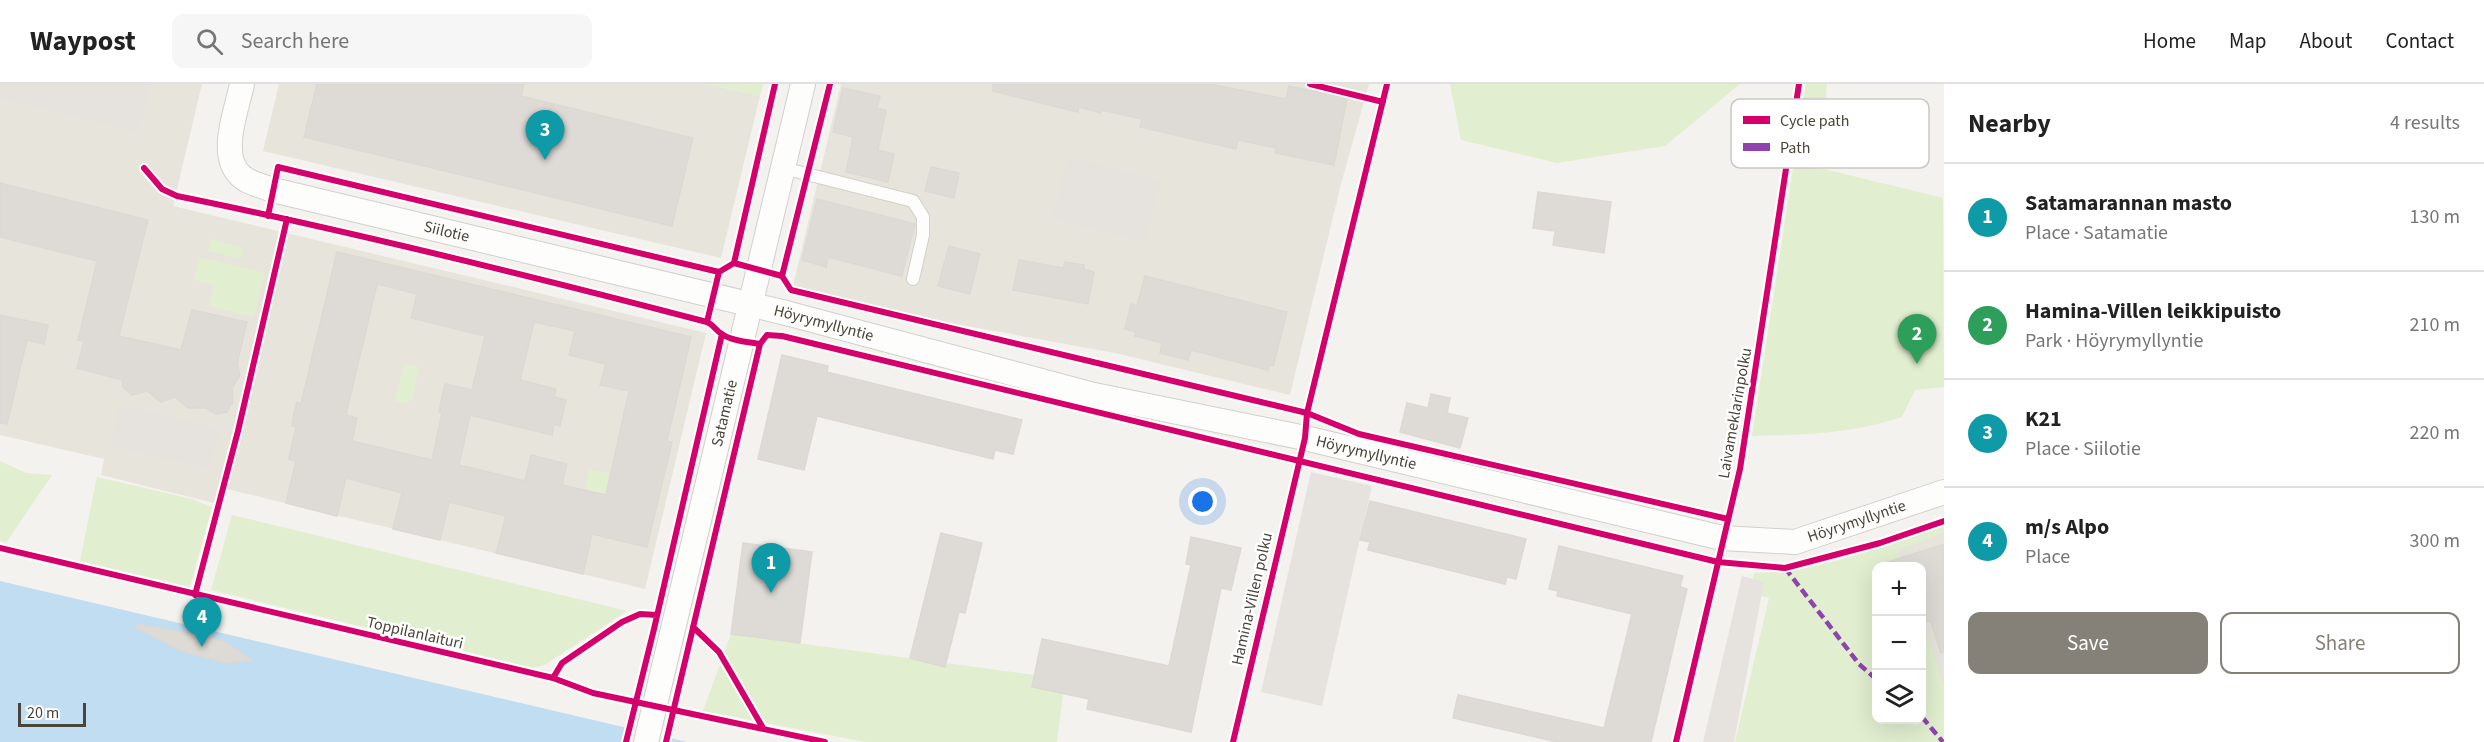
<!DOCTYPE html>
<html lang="en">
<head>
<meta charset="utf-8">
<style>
  :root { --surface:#fff; --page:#f6f6f6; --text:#222; --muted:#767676; --line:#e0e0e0; --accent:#868178 }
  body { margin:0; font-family:"Source Sans 3",sans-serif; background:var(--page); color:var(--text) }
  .controls { position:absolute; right:18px; bottom:18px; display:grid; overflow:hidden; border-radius:12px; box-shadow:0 6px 24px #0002 }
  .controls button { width:54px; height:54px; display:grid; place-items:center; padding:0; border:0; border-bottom:2px solid var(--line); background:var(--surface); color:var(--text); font:30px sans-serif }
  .scale { position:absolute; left:18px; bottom:15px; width:68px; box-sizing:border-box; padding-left:6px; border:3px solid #4b4439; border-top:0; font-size:16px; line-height:21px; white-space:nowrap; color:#4b4439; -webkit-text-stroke:4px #fff; paint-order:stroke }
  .you { position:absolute; left:1203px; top:418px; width:21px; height:21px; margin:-15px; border:4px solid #fff; border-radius:50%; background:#1a73e8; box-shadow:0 0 0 9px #1a73e833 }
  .badge { display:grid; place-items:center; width:39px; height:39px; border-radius:50%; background:var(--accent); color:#fff; font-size:20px; font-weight:700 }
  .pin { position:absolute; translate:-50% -50px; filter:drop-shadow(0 2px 3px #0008) }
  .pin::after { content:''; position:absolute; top:32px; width:21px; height:18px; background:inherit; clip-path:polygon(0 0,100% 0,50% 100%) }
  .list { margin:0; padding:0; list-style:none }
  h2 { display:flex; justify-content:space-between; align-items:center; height:78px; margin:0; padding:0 24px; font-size:26px }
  h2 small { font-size:20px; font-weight:400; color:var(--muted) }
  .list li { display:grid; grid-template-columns:39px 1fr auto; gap:18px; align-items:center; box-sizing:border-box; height:108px; padding:0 24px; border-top:2px solid var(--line) }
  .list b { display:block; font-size:22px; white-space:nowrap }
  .list p { margin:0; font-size:20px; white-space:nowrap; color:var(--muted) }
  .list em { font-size:20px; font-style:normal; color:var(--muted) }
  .actions { display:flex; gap:12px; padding:18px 24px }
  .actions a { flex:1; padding:14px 0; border:2px solid var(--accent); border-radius:12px; text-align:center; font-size:21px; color:var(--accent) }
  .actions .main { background:var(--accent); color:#fff }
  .icon { flex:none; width:33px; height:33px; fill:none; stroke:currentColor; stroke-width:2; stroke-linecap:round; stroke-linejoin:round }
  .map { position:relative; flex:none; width:1944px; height:658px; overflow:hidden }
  header { display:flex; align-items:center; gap:36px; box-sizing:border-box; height:84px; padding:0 30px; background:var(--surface); border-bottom:2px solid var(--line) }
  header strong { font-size:28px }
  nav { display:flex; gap:33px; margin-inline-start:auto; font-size:21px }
  .search { width:420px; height:54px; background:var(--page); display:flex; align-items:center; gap:15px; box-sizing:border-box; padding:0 21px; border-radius:12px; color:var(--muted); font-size:22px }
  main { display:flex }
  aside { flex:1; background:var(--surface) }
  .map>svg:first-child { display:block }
</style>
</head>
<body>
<header>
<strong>Waypost</strong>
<div class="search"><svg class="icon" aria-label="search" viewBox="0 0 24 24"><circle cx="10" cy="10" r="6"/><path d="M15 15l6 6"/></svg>Search here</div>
<nav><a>Home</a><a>Map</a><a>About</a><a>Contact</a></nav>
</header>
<main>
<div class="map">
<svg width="1944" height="658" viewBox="0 0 1944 658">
  <rect width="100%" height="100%" fill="#f4f2ee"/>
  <path fill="#e7e4dc" d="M0,0H202L173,122L706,249L645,505L218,403L214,419L101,391L104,375L0,351Z
    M279,0H707L760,12L721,174L263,67Z
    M841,0H1369L1341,100L1290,311L1115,269L791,210Z
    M1944,447V609L1922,542V482H1901L1895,463Z"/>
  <path fill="#e1eecf" d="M707,0H763L760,12Z
    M1450,0H1740L1665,62L1557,79L1461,56Z
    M1806,0H1827L1820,84L1943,114L1944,303L1915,306L1902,333C1851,350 1805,351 1752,352Z
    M211,155L243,164L240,175L208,167Z
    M200,173L265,189L254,233L209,222L214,201L194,196Z
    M404,280L419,283L412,316L406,319L395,317Z
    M0,377L26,389L52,391L6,459L0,457Z
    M590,385L617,391L612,413L585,407Z
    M97,393L192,415L212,423L190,503L80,477Z
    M232,431L627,527L546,580L534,584L211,506Z
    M1944,441V449L1898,465L1904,482H1876V636H1922V536L1944,603V658H1735L1769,514L1750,508L1754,489C1821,488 1881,463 1944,441Z
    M731,550L1065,595L1057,658H866L703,627Z"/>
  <path fill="#e6e3df" d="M0,0H151L139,48L0,15Z
    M1068,72L1161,96L1145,158L1052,134Z
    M120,321L220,345L210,385L110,361Z
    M1311,388L1372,402L1322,622L1261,608Z
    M1742,492L1764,498L1734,658H1703Z"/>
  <path fill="#c0ddf1" d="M0,497L687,658H0Z"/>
  <path fill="#f4f2ee" d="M630,642L668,650L666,658H626Z"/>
  <path fill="#dedbd6" stroke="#dcd9d4" stroke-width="1.5" fill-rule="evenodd" d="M317,0H524L521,12L693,54L672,142L304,53Z
    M993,0H1210L1286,15L1289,2L1347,14L1334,81L1275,69L1276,64L1238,56L1236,65L1140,43L1142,35L1102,26L1101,29L1079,23L1078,28L993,7Z
    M843,4L880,12L877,24L886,26L878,66L894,70L888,98L846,88L853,53L833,48Z
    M931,83L959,89L954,114L925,107Z
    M0,99L148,136L119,252L181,266L192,226L247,238L237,280L240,291L232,304L233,317L227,328L216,330L206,324H188L175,313L161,318L147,307L132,311L123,303L122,296L77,284L84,257L78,256L97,177L0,153Z
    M1538,108L1611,118L1604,169L1553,161L1555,147L1533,144Z
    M817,115L915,140L902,192L828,173L826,183L802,176Z
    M949,162L980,170L970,210L938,202Z
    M337,168L691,253L667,357L672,358L647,463L592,450L583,490L496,469L506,432L449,418L440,456L393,445L402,409L346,394L337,432L286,419L296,377L289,375L296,343L292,342L294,329L297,318L301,320ZM377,200L417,210L411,234L485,252L472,306L445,300L439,328L442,329L432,376L352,357L357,334L346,331ZM534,238L575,247L569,271L606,280L600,301L629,307L606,411L562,401L567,380L531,371L525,397L459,381L470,331L552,351L554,340L560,342L566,316L554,313L556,305L520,296Z
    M1019,176L1063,184L1065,178L1084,181V185L1094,188L1088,220L1013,206Z
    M1145,192L1287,228L1273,282L1269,281L1268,286L1191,266L1188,276L1160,269L1162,259L1135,252L1136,248L1125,245L1131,220L1137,222Z
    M0,231L48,241L44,260L27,256L7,340L0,339Z
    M782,271L828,282L827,288L1022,336L1013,370L995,366L993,375L817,332L804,386L758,375Z
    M1431,310L1450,314L1447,329L1468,334L1460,364L1400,348L1407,319L1428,324Z
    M1370,417L1526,455L1516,495L1507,493L1505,500L1368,466L1370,458L1360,456Z
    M941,449L982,459L965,529L959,528L945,583L910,574Z
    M1191,453L1241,464L1231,506L1221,504L1191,648L1087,625L1089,615L1032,603L1042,555L1169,582L1191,481L1186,480Z
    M743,459L812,468L800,559L731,550Z
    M1944,460V568L1941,569L1930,536L1922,539V483H1886L1885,479Z
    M1559,462L1683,492L1680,503L1687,505L1651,658H1557L1453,634L1458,611L1604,644L1632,530L1557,512L1558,507L1549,505Z
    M138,540L205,552L227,559L252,576L227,579L182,567L136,544Z"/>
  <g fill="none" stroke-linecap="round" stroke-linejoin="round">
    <defs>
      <path id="lane" d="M783,84L913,117L923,133V151L913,195"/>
      <g id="street">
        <path id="s1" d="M242,0C237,25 219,69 239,90C247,99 262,102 273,106L786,229L1094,311L1305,354L1722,454L1795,458L1944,408"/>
        <path id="s2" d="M646,658L803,0"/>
      </g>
    </defs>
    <use href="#lane" stroke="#d2d0cb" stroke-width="14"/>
    <use href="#street" stroke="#d2d0cb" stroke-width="26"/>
    <use href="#lane" stroke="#fdfdfc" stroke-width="12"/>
    <use href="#street" stroke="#fdfdfc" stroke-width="24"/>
    <path stroke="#8e44ad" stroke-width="4.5" stroke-dasharray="9 4.5" stroke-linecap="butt" d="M1785,484L1859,580L1876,595
      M1922,633L1943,658"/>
    <defs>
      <path id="cycleway" d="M1310,0L1383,18
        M144,84L162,105L177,112C355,148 531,192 707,238C714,241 716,247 722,250C731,257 749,258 760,260L767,251L782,252L1718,478L1785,484L1880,459L1944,437
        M268,132L278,83L719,188
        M734,179L782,192L791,206L1307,329L1359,350L1728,435
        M782,192L830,0
        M707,238L719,188L734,179L775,0
        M0,464L553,594L593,609L825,658
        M195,511L238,347L287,135
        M693,543L719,568L763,644
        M553,594L562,579L622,538L640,530L657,531
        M626,658L654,545L722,250
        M666,658L760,260
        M1233,658L1305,354L1307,329L1387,0
        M1676,658L1740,385L1799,0"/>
    </defs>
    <use href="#cycleway" stroke="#fff" stroke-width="10"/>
    <use href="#cycleway" stroke="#d6006c" stroke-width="6"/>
  </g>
  <g text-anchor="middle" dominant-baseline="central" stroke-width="5" stroke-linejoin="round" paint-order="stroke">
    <g font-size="16" fill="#4b4439" stroke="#fff">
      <text stroke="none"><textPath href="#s1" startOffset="310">Siilotie</textPath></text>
      <text stroke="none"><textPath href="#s1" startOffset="698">Höyrymyllyntie</textPath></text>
      <text stroke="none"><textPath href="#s2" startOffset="338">Satamatie</textPath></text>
      <text transform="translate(1735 329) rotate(-80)">Laivameklarinpolku</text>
      <text stroke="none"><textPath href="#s1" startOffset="1256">Höyrymyllyntie</textPath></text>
      <text stroke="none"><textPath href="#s1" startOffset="1760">Höyrymyllyntie</textPath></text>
      <text transform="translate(1252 515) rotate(-77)">Hamina-Villen polku</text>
      <text transform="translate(415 549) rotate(13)">Toppilanlaituri</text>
    </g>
  </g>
  <rect x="1731" y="15" width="198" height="69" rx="9" fill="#fff" stroke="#c9c7c4" stroke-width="1.5"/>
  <rect x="1743" y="32" width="27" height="8" fill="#d6006c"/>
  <rect x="1743" y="59" width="27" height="8" fill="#8e44ad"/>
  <g font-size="16" fill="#4b4439">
    <text x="1780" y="42">Cycle path</text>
    <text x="1780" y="69">Path</text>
  </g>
</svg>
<div class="controls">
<button>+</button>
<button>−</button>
<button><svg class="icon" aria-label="layers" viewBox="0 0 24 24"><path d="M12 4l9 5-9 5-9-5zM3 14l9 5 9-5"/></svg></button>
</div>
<div class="scale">20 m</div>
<div class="you"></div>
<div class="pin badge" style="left:771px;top:509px;background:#0f9aa8">1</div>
<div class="pin badge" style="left:1917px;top:280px;background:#2e9e5b">2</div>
<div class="pin badge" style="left:545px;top:76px;background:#0f9aa8">3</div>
<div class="pin badge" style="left:202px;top:563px;background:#0f9aa8">4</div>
</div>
<aside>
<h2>Nearby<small>4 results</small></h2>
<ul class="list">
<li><span class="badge" style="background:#0f9aa8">1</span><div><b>Satamarannan masto</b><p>Place · Satamatie</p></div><em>130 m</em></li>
<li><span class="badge" style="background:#2e9e5b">2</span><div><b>Hamina-Villen leikkipuisto</b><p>Park · Höyrymyllyntie</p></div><em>210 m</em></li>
<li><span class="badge" style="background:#0f9aa8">3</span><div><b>K21</b><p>Place · Siilotie</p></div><em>220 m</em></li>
<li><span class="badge" style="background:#0f9aa8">4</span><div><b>m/s Alpo</b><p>Place</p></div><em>300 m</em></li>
</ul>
<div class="actions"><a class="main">Save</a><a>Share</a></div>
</aside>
</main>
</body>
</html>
